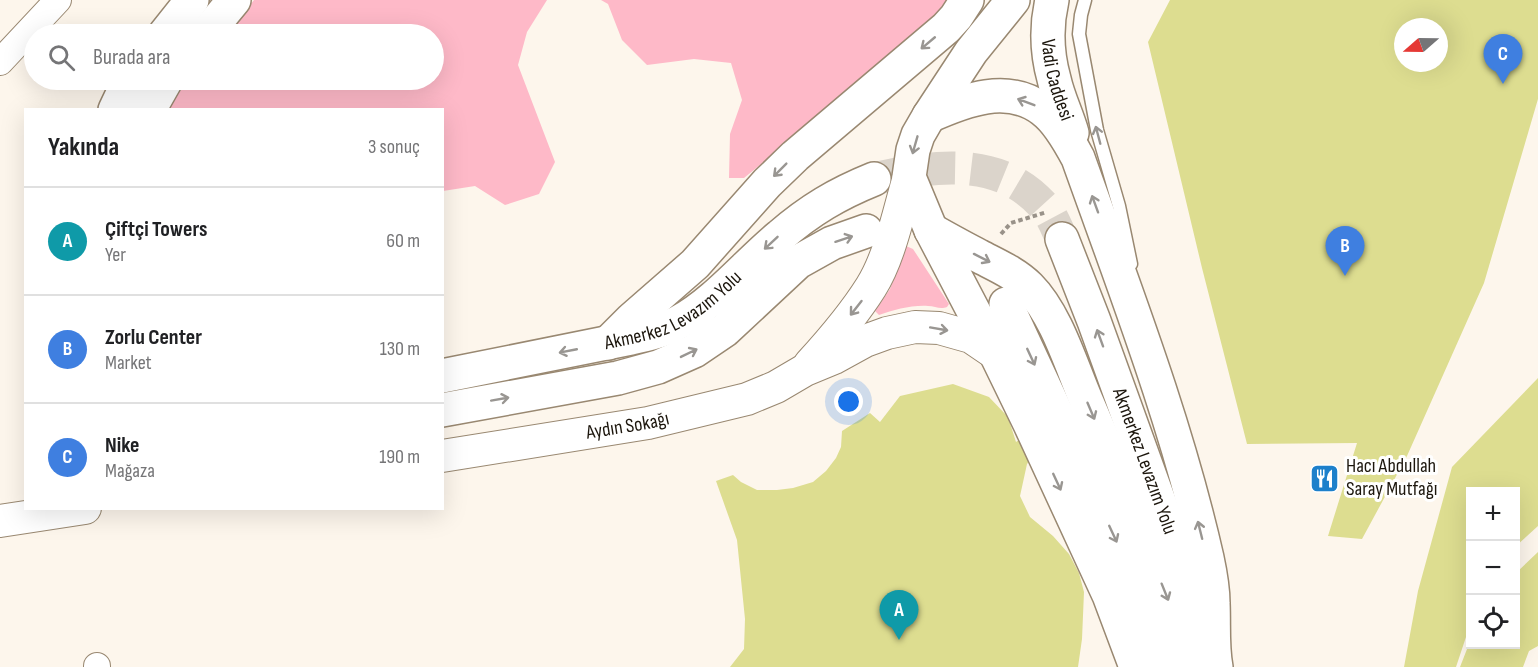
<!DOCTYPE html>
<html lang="tr">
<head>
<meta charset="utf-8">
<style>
  :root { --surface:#fff; --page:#f2f2f2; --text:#202124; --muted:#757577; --line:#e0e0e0; --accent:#db2777 }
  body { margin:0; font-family:"Sofia Sans Condensed",sans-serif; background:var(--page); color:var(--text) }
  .controls { position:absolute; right:18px; bottom:18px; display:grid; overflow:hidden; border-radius:0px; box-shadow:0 6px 24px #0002 }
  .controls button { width:54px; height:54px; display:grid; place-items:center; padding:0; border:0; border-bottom:2px solid var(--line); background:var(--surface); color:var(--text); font:30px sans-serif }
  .compass { position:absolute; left:1394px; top:18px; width:54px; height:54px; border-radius:50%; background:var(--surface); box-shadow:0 6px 24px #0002; rotate:250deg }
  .you { position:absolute; left:849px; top:402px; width:21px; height:21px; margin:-15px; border:4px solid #fff; border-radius:50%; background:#1a73e8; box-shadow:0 0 0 9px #1a73e833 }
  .badge { display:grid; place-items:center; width:39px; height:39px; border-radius:50%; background:var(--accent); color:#fff; font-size:20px; font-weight:700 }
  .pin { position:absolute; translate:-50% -50px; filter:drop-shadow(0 2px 3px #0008) }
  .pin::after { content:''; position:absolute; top:32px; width:21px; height:18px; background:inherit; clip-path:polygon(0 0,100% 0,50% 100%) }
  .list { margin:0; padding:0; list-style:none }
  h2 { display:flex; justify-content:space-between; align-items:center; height:78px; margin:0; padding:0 24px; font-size:26px }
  h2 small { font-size:20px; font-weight:400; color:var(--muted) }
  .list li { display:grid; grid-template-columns:39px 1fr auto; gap:18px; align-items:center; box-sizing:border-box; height:108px; padding:0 24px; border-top:2px solid var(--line) }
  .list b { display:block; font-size:22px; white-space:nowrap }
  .list p { margin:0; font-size:20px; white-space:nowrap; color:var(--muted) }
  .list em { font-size:20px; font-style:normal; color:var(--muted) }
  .icon { flex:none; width:33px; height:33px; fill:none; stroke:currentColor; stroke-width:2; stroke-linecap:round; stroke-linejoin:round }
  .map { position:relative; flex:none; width:1538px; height:667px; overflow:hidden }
  .search { position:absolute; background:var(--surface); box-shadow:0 6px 24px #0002; left:24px; top:24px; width:420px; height:66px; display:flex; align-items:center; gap:15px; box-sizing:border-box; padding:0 21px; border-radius:33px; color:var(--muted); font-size:22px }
  .panel { position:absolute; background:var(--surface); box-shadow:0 6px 24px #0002; left:24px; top:108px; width:420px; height:402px; border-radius:0px }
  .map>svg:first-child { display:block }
</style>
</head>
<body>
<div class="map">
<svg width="1538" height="667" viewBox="0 0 1538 667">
  <rect width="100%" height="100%" fill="#fdf6ec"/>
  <path fill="#feb9c8" d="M254,0H547L527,32L518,65L555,162L539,194L505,205L475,186L443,191L442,110H166L167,107L189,80H434V34H226Z
    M601,0H954L948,12L744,178H729L730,134L742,100L731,63L694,59L647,65L622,40L608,4Z
    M906,246L913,249L949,304L947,307C940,310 935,306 928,306C911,305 894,310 879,315L875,311L890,289Z"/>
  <path fill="#dddd90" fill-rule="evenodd" d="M1170,0H1538V99L1484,283L1407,456L1362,539L1328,536L1357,443L1247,444L1202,268L1148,42ZM1403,27H1439V63H1403Z
    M1538,378V526L1516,546V492H1470V625L1456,667H1404L1418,591L1452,467Z
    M953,384L989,397L1008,417L1016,442L1026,435L1034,455L1027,464L1020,496L1030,517L1053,536L1069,554L1079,573L1084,592L1082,639L1078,667H730L744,649L745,619L737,540L716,481L733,475L741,482L757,490H777L793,488L813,482L826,471L836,458L841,447L842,431L870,413L880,422L900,396Z
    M1538,552V646L1529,651L1523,667H1460L1469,644H1516V573Z"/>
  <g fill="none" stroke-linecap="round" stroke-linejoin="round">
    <path stroke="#dbd4cb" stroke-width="33" stroke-dasharray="33 16" stroke-linecap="butt" d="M874,179C935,165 1002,155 1047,210C1053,218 1057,229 1062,239"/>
    <defs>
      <path id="service" d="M1085,0L1081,15L1079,34L1097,130L1119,206L1131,264"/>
      <path id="minor" d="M0,62L58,0
        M97,666V667"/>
      <g id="tertiary">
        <path d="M810,364C832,340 854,314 871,287C890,257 899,211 909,177"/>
        <path id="s1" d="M442,456L648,423L747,399L776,387L805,370L834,358L865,341L887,333L915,327L939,328L971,337L996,354"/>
        <path d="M0,521L85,508"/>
      </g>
      <g id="secondary">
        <path d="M1013,0L971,52L929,116L918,135L913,150L909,177L931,230L996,354L1030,424L1109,595L1136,667"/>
        <path id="s2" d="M1052,0C1046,26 1047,54 1054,79C1058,98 1067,115 1072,133"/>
        <path d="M165,34L192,0"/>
        <path d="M206,34L234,0"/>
        <path d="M115,110L124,91L132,80"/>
        <path d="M149,110L166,80"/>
        <path d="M929,116C965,100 1008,83 1043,110C1057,120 1070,143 1078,158C1125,290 1176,421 1207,558C1210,572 1213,589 1213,603C1214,625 1212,646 1216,667"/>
        <path d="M931,230C947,239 963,248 979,256C996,265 1015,273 1029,287C1056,314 1071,365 1086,400C1124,488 1161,576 1192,667"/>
        <path id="s3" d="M1062,239L1094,321L1202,620"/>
        <path d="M1006,304L1138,589L1169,667"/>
        <path d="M608,343L632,319L695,264L767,183L795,156L946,28L956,17L967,0"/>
        <path id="s4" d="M442,376L631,338C647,334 664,331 679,322C717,301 747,263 780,236C810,210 837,194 874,179"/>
        <path d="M442,410L618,378L658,367L694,351L725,330L798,262L832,243L866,231"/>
      </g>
    </defs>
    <use href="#service" stroke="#998871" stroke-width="15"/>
    <use href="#minor" stroke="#998871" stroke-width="28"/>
    <use href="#tertiary" stroke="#998871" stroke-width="34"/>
    <use href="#secondary" stroke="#998871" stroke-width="36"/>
    <path stroke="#999289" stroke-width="4" stroke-dasharray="4.5 3" stroke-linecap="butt" d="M1001,234L1011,223L1047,212"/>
    <use href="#service" stroke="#fff" stroke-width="12"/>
    <use href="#minor" stroke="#fff" stroke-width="26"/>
    <use href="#tertiary" stroke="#fff" stroke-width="32"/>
    <use href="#secondary" stroke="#fff" stroke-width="33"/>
  </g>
  <defs><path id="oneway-shaft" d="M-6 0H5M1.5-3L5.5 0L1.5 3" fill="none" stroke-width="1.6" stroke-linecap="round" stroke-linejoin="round" transform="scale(1.5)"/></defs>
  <g stroke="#999692">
    <use href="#oneway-shaft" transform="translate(928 43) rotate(140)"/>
    <use href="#oneway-shaft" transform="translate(1026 102) rotate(-159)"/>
    <use href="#oneway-shaft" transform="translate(1098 135) rotate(-105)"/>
    <use href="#oneway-shaft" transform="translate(915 145) rotate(106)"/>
    <use href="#oneway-shaft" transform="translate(780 170) rotate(135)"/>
    <use href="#oneway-shaft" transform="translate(1095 204) rotate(-110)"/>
    <use href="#oneway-shaft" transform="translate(844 239) rotate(-18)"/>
    <use href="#oneway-shaft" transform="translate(771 243) rotate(137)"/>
    <use href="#oneway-shaft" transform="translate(982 258) rotate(27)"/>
    <use href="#oneway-shaft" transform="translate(856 308) rotate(128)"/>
    <use href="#oneway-shaft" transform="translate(939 329) rotate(10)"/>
    <use href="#oneway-shaft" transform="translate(1100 338) rotate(-110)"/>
    <use href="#oneway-shaft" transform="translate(568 351) rotate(169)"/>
    <use href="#oneway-shaft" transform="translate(689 353) rotate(-26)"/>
    <use href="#oneway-shaft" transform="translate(1031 357) rotate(65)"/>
    <use href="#oneway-shaft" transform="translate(500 399) rotate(-10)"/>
    <use href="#oneway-shaft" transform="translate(1091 411) rotate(67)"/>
    <use href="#oneway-shaft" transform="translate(1057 482) rotate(65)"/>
    <use href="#oneway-shaft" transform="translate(1200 530) rotate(-104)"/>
    <use href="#oneway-shaft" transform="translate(1113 534) rotate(65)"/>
    <use href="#oneway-shaft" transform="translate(1165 592) rotate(68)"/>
  </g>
  <defs>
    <symbol id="restaurant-square" viewBox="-11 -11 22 22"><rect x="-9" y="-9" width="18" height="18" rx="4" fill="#1d80cb" stroke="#fff"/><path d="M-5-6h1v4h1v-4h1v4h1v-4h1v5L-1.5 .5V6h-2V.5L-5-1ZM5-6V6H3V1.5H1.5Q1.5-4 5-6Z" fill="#fff"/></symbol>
  </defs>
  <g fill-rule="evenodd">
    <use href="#restaurant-square" x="1308" y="462" width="33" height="33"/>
  </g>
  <g text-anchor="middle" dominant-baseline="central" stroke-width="6" stroke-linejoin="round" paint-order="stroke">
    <g font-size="20" fill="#1c160d" stroke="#fff">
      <text stroke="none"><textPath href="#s2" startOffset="81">Vadi Caddesi</textPath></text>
      <text stroke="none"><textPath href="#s4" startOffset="243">Akmerkez Levazım Yolu</textPath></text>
      <text stroke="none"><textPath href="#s1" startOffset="188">Aydın Sokağı</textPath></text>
      <text stroke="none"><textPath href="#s3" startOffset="237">Akmerkez Levazım Yolu</textPath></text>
    </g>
    <g font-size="20" fill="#1c160d" stroke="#fff" text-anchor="start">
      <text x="1346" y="466">Hacı Abdullah<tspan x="1346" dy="23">Saray Mutfağı</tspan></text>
    </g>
  </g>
</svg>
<div class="controls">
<button>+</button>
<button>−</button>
<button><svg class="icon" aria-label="locate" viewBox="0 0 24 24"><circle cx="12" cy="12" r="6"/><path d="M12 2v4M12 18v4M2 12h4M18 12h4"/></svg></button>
</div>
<svg class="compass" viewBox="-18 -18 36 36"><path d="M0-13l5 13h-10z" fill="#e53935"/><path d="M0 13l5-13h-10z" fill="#757577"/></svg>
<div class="you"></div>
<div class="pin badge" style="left:899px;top:640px;background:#0f9aa8">A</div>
<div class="pin badge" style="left:1345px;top:276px;background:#3f7fe0">B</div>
<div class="pin badge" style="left:1503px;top:84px;background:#3f7fe0">C</div>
<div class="search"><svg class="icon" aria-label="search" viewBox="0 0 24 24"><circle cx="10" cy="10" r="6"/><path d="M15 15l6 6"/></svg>Burada ara</div>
<section class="panel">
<h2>Yakında<small>3 sonuç</small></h2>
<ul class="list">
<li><span class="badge" style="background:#0f9aa8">A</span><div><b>Çiftçi Towers</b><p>Yer</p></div><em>60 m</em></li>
<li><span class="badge" style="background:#3f7fe0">B</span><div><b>Zorlu Center</b><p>Market</p></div><em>130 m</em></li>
<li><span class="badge" style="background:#3f7fe0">C</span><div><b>Nike</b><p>Mağaza</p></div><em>190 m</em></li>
</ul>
</section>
</div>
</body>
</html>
